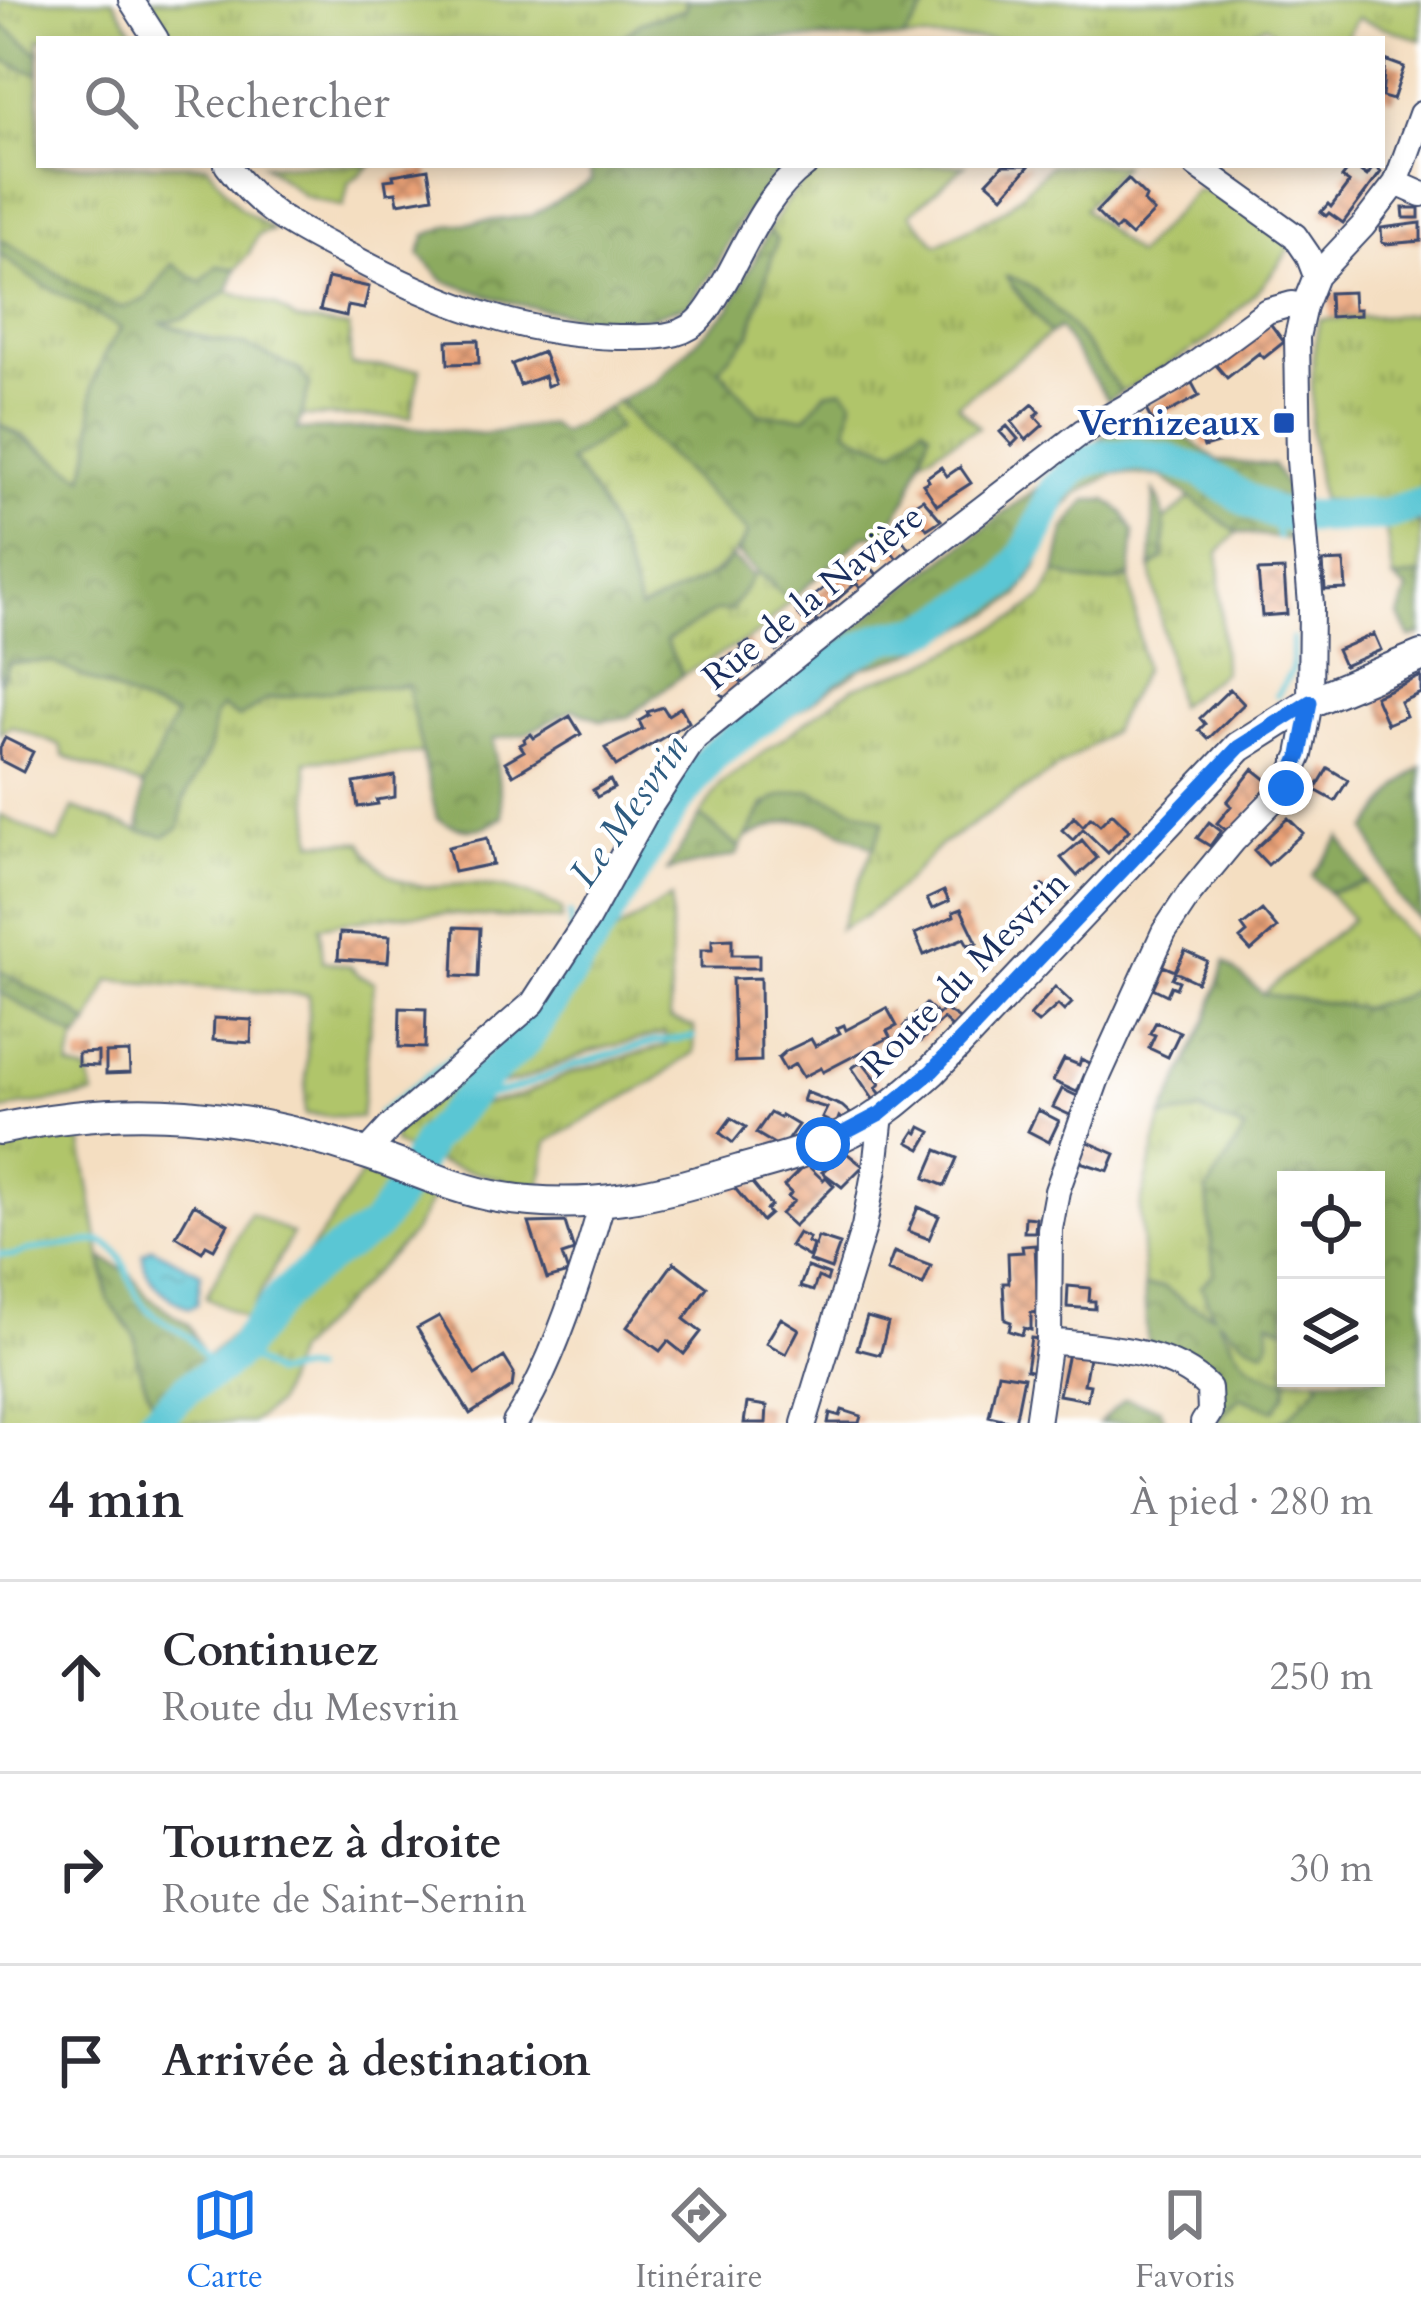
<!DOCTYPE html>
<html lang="fr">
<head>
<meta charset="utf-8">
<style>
  :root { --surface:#fff; --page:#f7f7f7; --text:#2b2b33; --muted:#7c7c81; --line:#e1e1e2; --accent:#1a73e8 }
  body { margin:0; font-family:Cardo,serif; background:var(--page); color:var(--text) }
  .controls { position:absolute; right:36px; bottom:36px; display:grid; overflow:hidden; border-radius:0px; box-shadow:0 6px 18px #0003 }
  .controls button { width:108px; height:108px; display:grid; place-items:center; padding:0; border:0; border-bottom:3px solid var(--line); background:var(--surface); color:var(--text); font:60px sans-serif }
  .stop { position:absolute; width:36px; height:36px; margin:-27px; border:9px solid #1a73e8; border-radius:50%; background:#fff }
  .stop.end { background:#1a73e8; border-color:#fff; box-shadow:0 3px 12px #0008 }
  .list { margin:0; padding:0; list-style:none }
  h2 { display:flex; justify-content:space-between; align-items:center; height:156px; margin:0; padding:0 48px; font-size:51px }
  h2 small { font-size:39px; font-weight:400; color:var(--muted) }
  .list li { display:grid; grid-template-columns:78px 1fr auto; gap:36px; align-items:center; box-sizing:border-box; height:192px; padding:0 48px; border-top:3px solid var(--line) }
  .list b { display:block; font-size:45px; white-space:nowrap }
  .list p { margin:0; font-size:39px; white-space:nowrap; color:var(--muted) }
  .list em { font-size:39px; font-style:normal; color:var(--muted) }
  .icon { flex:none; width:66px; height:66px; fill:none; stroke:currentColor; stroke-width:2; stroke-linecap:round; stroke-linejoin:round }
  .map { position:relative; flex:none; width:1421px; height:1423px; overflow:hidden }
  .search { position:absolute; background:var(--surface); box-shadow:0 6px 18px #0003; left:36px; right:36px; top:36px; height:132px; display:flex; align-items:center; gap:30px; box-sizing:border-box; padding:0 42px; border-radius:0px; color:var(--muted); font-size:45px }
  .sheet { height:732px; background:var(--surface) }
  nav { display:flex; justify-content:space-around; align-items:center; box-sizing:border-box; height:168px; border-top:3px solid var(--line); background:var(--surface); font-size:33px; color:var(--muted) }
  nav a { display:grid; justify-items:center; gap:6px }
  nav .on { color:var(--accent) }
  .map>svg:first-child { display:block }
</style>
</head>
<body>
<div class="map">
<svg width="1421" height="1423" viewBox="0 0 1421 1423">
  <defs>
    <pattern id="grass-tufts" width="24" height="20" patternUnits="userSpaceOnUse" patternTransform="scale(3)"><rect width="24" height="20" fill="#b0c56a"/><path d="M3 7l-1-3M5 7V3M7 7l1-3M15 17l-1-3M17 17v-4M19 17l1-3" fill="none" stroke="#8ea05a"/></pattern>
    <pattern id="forest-crowns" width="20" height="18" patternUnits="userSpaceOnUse" patternTransform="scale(3)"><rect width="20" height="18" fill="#8caa5e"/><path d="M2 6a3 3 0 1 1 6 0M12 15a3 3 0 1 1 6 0" fill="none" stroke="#728b51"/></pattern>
    <pattern id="water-ripples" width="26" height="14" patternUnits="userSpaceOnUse" patternTransform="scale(3)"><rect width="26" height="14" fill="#5ac6d4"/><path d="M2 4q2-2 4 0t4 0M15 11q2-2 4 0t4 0" fill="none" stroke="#4aa1af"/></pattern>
    <pattern id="building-cross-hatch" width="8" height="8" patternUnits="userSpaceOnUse" patternTransform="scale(3)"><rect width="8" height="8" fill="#eaa277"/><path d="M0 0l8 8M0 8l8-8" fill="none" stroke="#bd8465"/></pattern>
  </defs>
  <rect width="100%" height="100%" fill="#fff"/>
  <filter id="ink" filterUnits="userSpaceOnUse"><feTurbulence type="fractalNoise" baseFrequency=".00833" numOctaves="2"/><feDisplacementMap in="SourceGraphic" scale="24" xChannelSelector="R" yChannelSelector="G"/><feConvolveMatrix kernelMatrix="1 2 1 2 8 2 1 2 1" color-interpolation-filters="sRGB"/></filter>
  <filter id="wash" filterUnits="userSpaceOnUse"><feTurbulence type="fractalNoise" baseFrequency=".004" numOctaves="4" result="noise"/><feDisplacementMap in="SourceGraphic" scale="48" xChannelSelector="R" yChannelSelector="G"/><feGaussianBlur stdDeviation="2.7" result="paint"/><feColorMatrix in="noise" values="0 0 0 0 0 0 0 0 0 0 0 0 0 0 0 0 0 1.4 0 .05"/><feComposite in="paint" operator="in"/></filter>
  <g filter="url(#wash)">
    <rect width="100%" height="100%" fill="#f4dec1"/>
    <path fill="url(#grass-tufts)" stroke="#667a64" stroke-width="3" d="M0,0H113L138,39H39V54L0,23Z
      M149,0H686V9L641,22L620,39H175Z
      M932,0H1421V40L1357,18L1346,39H1280L1266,25L1238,39H903Z
      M0,57L16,67L39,74V165H207L239,207L273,230L258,235L248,255L236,269L217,266L201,282L172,265L146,299L122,308L98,298L0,239Z
      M264,165H371L349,183L343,207L304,196Z
      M826,165H965L910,214L937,245L1006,209L1051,165H1123L1084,209L1136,255L1196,190L1219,195L1293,245L1263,285L1206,342L1121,392L1080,337L1034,289L1013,288L1050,334L957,405L979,427L920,459L930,432L895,450L862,439L847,430L852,400L826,392L806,418L759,414L718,368L750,334L777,240L769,230C784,202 799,182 826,165Z
      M0,254L30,277L121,328L106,352L92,386V441L84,478L28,439L0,424Z
      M228,291L276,306L296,320L349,327L351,365L420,369L411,417L300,416L310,385L247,346L212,340L159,322L186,318Z
      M1421,303V491L1389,502L1321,500L1311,431L1313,356L1319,320L1413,314Z
      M619,400L640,428L748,533C723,579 685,589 640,611C628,564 603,495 569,461L617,428L607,408Z
      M1191,498L1237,532L1219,552L1223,672L1177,706L1151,568L1163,559L1165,541L1163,522Z
      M1414,522L1421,525V574L1394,580L1385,525Z
      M756,571L790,601L756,635L682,675L666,641L742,595Z
      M1056,572C1084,583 1101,586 1130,578L1144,669L1111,732L941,845L896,891L865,916L839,929L884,822L765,803L740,848L700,816L720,784L854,687L922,665L1017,617L1042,598Z
      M52,662L147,706L176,716L143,786L64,756L61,746L11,726L0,734V684L9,663Z
      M408,686L424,753L306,761L313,842H362C374,870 399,885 430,887C443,888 456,883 469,884C499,885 534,894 561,909L562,920L443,914L395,915L320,926L323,961L350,966L359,975L374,982L361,1118L305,1114L309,995L109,980L89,1025L76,1013L0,971V815L58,843L73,808L139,831L165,836L180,827L184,799L209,751L215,715L222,707L239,718L267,699L360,687Z
      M1367,882L1381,906L1421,948V987L1401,997L1363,1008L1263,994L1352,919L1328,892Z
      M671,898L670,1019L694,1027V1052L656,1080L547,1142L541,1184L523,1185L434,1162L433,1147L470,1107L520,1096L573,1072L666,1046L665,1033L591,1051L519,1081L484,1087L529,1058L568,1003L596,952L615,932Z
      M0,992L78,1039L74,1044L69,1067L88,1073L94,1095L20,1106L0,1111Z
      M528,1023L419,1138L410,1151L394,1143V1132Z
      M1200,1111L1246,1130L1207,1191L1214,1273L1269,1320L1286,1329V1378H1317L1320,1384L1287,1419L1277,1423H1215L1241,1397L1287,1382L1259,1374L1238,1353L1214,1315L1187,1304L1164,1287H1144L1140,1208L1162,1118Z
      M80,1131L108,1299L135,1336L137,1363L153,1402C198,1364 246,1325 285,1281C315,1247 338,1211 362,1173L434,1195L412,1234L295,1352L276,1404L251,1423H0V1146Z"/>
    <path fill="url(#forest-crowns)" stroke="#546c5e" stroke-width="3" d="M686,0H932L903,39H620L641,22L686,10Z
      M0,23L39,54V74L16,67L0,57Z
      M590,165H789L773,177L738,224L716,268L689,304L651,317L595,319L511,303L444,281L419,254L426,235L452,225L531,216L591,181Z
      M769,230L777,240L750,334L719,369L759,414L806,417L826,392L843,389L852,399L847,430L862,439L895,450L923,425L930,432L908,497L884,534L864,536L790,601L737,554L748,532L640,428L619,400L655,382L730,308Z
      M0,239L98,298L122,308L146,299L172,264L201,282L217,266L236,269L228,291L186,318L162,323L212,340L247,346L299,370L310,385L297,430L404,427L485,434L550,424L561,433L607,408L618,428L569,462C604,497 627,562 640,610L717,573L732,558L753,576L731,611H716L666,641L682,675L628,717L602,721L574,709L525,734L493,739L503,816C481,834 461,832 437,819L407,686L360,687L267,699L239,718L222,707L215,715L209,751L184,799L180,827L165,836L139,831L143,786L175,716L147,706L52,662L9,663L0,684V424L84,477L92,441V386L106,352L121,328L30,277L0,254Z
      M1006,277C1039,276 1100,364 1121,392L1108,400L1059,328L1050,334Z
      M1112,429L1181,434L1218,461L1273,465L1286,487L1287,505L1228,480L1217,461L1137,446L1089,447Z
      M1114,462L1168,468L1199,480L1232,502L1285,524L1288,540L1237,532L1161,476L1115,473L1078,493L1055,519L1036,569L1018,596L989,615L905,656L862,668L727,759L730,750C770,720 808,690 850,664C859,658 870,648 881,645C892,641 905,644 917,639C949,627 986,604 1010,581C1054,540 1042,478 1114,462Z
      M1042,484L1039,501L1019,548L1002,575L924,624L869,637L801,679L804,666Z
      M1154,491C1167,509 1166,538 1163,559L1151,568Z
      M1421,491V525L1414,522L1323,531L1321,500L1389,502Z
      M1087,500H1107L1123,513L1134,532L1130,578C1101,586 1084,583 1056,572L1065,529Z
      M1421,574V635L1410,638L1399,616L1407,590L1394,580Z
      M1421,767V922L1396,895L1367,830L1400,785Z
      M810,791L884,821L874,848C818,820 806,808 746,838C765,803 768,794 810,791Z
      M700,816L740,848L737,855L667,871Z
      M1341,837L1367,882L1328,892L1312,876Z
      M1225,962L1263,994L1363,1008L1401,997L1421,987V1423H1277L1287,1419L1320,1384L1317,1378H1376V1180H1286V1329L1269,1321V1341L1264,1350L1248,1344L1217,1319C1239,1355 1245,1371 1287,1381L1285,1394L1274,1411L1241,1397L1218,1417V1386L1201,1363L1147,1342L1144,1287H1164L1187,1304L1213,1314L1201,1286L1214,1273L1207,1191L1245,1130L1200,1111L1162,1118L1209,1015Z
      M0,971L76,1013L89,1025L78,1039L0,992Z
      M102,1258L131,1274L148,1297L189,1325L205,1358L153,1403L137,1363L135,1336L108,1300Z
      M1125,1399L1160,1408L1166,1423H1099Z"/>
    <path fill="#b0c56a" stroke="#667a64" stroke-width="3" d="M250,1213L292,1234L247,1319L206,1297Z"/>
    <path fill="url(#water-ripples)" stroke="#3a7a99" stroke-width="3" d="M152,1248L201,1273L197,1304L189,1308C167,1298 142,1279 143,1254Z"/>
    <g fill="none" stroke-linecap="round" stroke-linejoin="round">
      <path stroke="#5ac6d4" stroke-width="6" d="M1272,512L1278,538
        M1277,695L1292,670V639
        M570,914L571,930
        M465,1101L522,1087L574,1065L654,1042L693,1037
        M379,1113L467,1045
        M0,1254L13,1256L28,1250L98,1241C127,1247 125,1278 140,1300C151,1316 170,1325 186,1335C194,1340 197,1350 204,1356C209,1361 214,1364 220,1368
        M239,1351L273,1374L300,1370L311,1371"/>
      <path stroke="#5ac6d4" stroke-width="33" d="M151,1423L187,1389L220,1368L239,1351L283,1295L302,1278L333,1254L375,1227L408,1180L428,1141L488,1075L526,1040L586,950L676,802L712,756L841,659L882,638L919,632L936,625L1006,581L1031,545L1055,489L1074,469L1086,461L1105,456L1138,455L1165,459L1203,472L1247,500L1272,512L1293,517L1384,515L1421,503"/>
    </g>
    <g id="blocks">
      <path fill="url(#building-cross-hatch)" d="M1385,60L1404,67L1393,100L1382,97Z
        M1003,165H1030L1003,196L987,182Z
        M1352,165L1367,176L1374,166L1381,172L1343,223L1329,213L1326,216L1321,212L1328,204L1331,207L1349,183L1342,178Z
        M428,169L433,197L398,203L396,192L387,193L385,180L394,179L393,175Z
        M1128,179L1146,197L1144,202L1154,212L1131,236L1120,226L1115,231L1096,212Z
        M1403,208H1419V218H1404Z
        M1421,223V241L1386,244L1382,242L1381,228Z
        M328,278L369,287L364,309L348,306L346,316L320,310Z
        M1353,292L1354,309H1360V315L1330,317L1329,293Z
        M1269,322L1284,342L1264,358L1259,353L1227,378L1215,364Z
        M478,340L479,363L448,364L447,341Z
        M543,352L555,383L547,386L544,376L520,385L512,364Z
        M1192,383L1199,396L1152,421L1145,408Z
        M1033,404L1040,412L1035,416L1043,425L1026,440L1012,422Z
        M1007,426L1018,439L1012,445L1000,432Z
        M1213,428L1218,443L1204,447L1199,432Z
        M941,467L947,476L960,467L971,483L937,505L923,484L929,481L927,477Z
        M923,499L941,520L927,529L912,506Z
        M900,537L909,549L897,559L888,547Z
        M1344,561L1346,589L1325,590L1323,562Z
        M867,562L878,576L861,589L856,583L815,619L817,622L810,628L796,611L846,569L856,581L861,576L856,571Z
        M1284,570L1287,614L1262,616L1258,571Z
        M785,623L795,636L776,651L766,639Z
        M1374,634L1381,650L1344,666L1337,650Z
        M749,642L762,664L735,675L746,687L728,701L719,692L735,675L722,659L743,650L741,646Z
        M1421,676V693L1400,702L1406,716L1387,724L1375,696Z
        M1230,689L1244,704L1208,739L1199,730L1205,724L1200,718Z
        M663,707L668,715L681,707L689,722L616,766L605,748L643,729L639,721L649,715L647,712Z
        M570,716L581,734L513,775L505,762L524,751L520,745L525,742L524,739L531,734L534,738Z
        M5,738L33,752L23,772L0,760V748Z
        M1328,768L1348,780L1335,801L1315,790Z
        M1253,769L1273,785L1232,835L1217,823L1231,806L1227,802Z
        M395,776V797L377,800L378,804L358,807L354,783Z
        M610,780L614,788L597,797L593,790Z
        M1112,813L1129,830L1108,853L1083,829L1073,840L1062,830L1074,817L1083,826L1091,817L1100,825Z
        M1288,818L1303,833L1268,865L1254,850Z
        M1209,822L1221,831L1210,846L1197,838Z
        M487,838L493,864L454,872L448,847Z
        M1082,840L1097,858L1077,876L1061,858Z
        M1043,885L1059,898L1041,916L1030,906L1042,894L1038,891Z
        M944,891L949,901L932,909L927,899Z
        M961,909L977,942L968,945L964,938L924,955L915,934L954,916L953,912Z
        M1262,910L1277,928L1251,951L1240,939L1247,933L1242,926Z
        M455,927L480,928L478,977L453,976Z
        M340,933L390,936L388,962L338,959Z
        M732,939V955H759V968H701V950H712V940Z
        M1185,951L1207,961L1197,982L1175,972L1172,978L1179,981L1176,988L1171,986L1167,995L1153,988L1163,966L1175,971Z
        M760,978L761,1061L735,1062L732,979Z
        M1055,987L1072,1003L1064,1011L1058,1005L1038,1023L1030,1016Z
        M926,1004L938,1015L944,1009L961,1020L953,1028L943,1019L920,1042L904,1026Z
        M400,1008L426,1009L425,1048L399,1047Z
        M887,1008L897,1026L887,1031L890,1037L823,1072L821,1068L803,1077L795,1064L785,1070L778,1058L786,1051L811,1039L815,1046L840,1033L837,1028L844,1025L846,1030Z
        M214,1018L252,1020L251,1043L213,1040Z
        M1156,1022L1180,1032L1168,1057L1149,1048L1155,1035L1150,1033Z
        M98,1052V1066L78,1065V1053Z
        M129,1052L130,1073L106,1074V1053Z
        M1064,1059L1079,1065L1081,1059L1095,1065L1092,1071L1087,1069L1077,1092L1053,1081Z
        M862,1061L880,1084L876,1088L885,1100L877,1105L852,1068Z
        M1062,1089L1079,1097L1070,1115L1053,1107Z
        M806,1092L842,1106L854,1117L844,1122L839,1117L836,1125L822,1118L827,1108L803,1101Z
        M1038,1110L1059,1121L1049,1142L1028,1131Z
        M770,1113L780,1118L781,1115L798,1125L786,1142L776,1145L756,1133Z
        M731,1118L746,1127L733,1143L720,1133Z
        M921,1127L931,1132L921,1149L908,1142L915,1131L918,1133Z
        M1086,1141L1115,1154L1108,1171L1077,1161Z
        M937,1150L957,1158L945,1186L925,1178Z
        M844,1151L863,1166L842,1187L822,1172L837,1159L835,1154Z
        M806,1164L823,1180L826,1177L834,1186L794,1226L781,1214L794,1201L788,1197L791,1193L784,1186Z
        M752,1183L771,1206L766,1210L770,1214L762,1221L733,1186Z
        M194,1204L228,1224L214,1249L206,1245L202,1252L176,1236Z
        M918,1207L939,1216L929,1239L908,1231Z
        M1025,1217L1036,1218L1035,1232H1024Z
        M565,1222L574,1251L562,1255L568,1273L547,1279L529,1223Z
        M798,1233L809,1238L807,1242L813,1245L809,1257L790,1246Z
        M818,1237L840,1244L831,1269L809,1261Z
        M1035,1245L1038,1312L1031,1313V1330L1024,1328L1022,1335L1009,1331L1011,1322L1005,1320L1003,1283H1009L1008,1253L1023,1252L1022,1246Z
        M894,1252L931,1266L923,1285L887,1271Z
        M674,1262L707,1287L684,1319L701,1332L684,1354L668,1341L660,1351L627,1327Z
        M807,1267L829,1275L827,1281L818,1277L813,1291L800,1287Z
        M1068,1286L1090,1288L1089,1301H1095V1309L1067,1307Z
        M439,1316L475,1375L504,1357L514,1373L512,1387L470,1414L417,1328Z
        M867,1317L888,1323L880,1355L857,1349Z
        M781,1318L799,1329L786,1354L766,1343Z
        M1031,1338L1038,1339L1034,1372L1026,1370Z
        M1068,1353L1089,1357L1084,1384L1090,1385L1087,1400L1059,1395Z
        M998,1373L1024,1377L1015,1422L989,1416Z
        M747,1403L767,1406L766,1423H744Z
        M842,1410L861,1416L859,1423H828L830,1413L840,1416Z"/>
    </g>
  </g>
  <g filter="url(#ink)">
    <use href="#blocks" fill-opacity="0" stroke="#3c496d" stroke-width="3"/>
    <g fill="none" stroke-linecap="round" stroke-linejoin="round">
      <defs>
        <path id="minor" d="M131,0L156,39
          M227,165C263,214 298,229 350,256C436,302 520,335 618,337C644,337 677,340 697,322C710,310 719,291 728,276C749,237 768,192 805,165
          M1196,165L1295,236L1308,255L1316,276
          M1396,183L1421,194
          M366,1153L390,1127L533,1003L587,920L647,811L695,738L927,551L1082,432L1175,379L1267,311L1292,304L1304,306
          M1049,1341C1102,1347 1170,1348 1209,1388L1210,1412L1203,1423
          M515,1423C553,1366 583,1270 602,1203
          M804,1423L864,1227L875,1168L881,1115
          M1037,1423L1049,1341L1050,1229L1057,1191L1096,1081L1164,932L1190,893L1233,841L1286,787L1300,755L1310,702L1311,605L1299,460L1297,337L1304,306L1316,276L1363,226L1396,183L1421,114"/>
        <path id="major" d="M0,1129C132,1100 241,1112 368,1154C411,1168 453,1189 498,1197C589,1212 654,1195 740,1170C778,1160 817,1149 852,1131C882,1116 907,1093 932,1071L1239,747L1310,702L1421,656"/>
      </defs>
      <use href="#minor" stroke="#3c496d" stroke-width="28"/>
      <use href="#major" stroke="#3c496d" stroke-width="34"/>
      <use href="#minor" stroke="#fff" stroke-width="24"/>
      <use href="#major" stroke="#fff" stroke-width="30"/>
    </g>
  </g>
  <g fill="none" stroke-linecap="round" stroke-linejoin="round" filter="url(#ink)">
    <path stroke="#1a73e8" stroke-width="15" d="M823,1144L880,1114L932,1071L1239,747L1310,702L1300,755L1286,788"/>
  </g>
  <rect fill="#1a4fb4" stroke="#fff" stroke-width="4.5" x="1272" y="411" width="24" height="24" rx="6"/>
  <g text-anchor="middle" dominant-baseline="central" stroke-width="9" stroke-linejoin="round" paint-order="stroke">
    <g font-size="36" font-weight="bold" fill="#164399" stroke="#fff" text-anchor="end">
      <text x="1260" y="423">Vernizeaux</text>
    </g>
    <g font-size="36" fill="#1b2f5e" stroke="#fff">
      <text transform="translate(813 597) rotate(-39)">Rue de la Navière</text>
      <text transform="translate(965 974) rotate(-45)">Route du Mesvrin</text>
    </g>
    <g font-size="39" font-style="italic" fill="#2e5c81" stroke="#fff">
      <text transform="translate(629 811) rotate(-55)">Le Mesvrin</text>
    </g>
  </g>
</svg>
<div class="controls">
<button><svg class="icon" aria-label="locate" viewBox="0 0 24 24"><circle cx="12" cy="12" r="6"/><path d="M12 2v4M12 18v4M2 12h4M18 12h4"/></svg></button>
<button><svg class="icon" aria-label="layers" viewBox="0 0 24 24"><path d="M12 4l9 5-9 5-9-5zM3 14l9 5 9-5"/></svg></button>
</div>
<div class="stop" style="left:823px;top:1144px"></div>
<div class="stop end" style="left:1286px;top:788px"></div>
<div class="search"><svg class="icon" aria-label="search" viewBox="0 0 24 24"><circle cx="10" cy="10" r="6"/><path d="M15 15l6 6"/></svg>Rechercher</div>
</div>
<section class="sheet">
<h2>4 min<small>À pied · 280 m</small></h2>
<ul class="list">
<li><svg class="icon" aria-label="ahead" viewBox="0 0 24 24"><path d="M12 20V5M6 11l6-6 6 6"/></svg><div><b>Continuez</b><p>Route du Mesvrin</p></div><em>250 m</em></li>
<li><svg class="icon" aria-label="right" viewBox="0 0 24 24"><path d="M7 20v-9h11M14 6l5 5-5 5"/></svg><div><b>Tournez à droite</b><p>Route de Saint-Sernin</p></div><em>30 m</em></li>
<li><svg class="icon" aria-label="arrive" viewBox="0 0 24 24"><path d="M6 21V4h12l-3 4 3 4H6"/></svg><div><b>Arrivée à destination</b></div></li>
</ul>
</section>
<nav>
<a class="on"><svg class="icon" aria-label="map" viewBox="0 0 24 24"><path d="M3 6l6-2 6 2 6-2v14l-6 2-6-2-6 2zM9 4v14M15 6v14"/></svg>Carte</a>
<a><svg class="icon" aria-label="directions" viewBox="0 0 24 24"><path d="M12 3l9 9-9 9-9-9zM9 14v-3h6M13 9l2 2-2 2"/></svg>Itinéraire</a>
<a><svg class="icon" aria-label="saved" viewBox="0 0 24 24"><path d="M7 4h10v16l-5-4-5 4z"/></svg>Favoris</a>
</nav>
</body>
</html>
